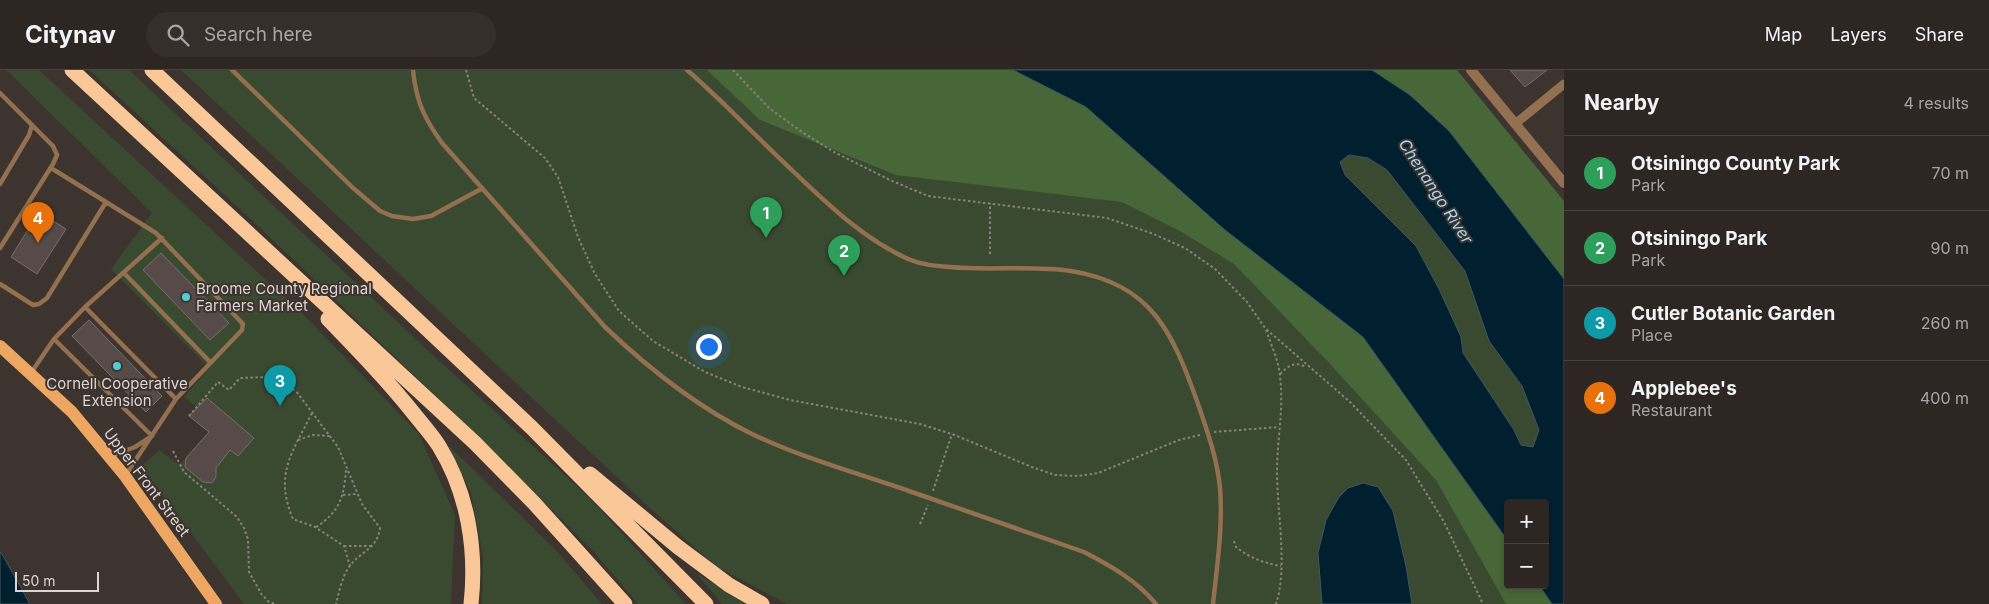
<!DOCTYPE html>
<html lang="en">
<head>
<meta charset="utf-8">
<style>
  :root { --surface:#2e2623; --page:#362e2b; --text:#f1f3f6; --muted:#a7a5a6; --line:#494341; --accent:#51ccd4 }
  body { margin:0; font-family:Inter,sans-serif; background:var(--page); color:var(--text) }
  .controls { position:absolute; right:15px; bottom:15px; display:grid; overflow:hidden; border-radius:5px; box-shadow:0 2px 8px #0003 }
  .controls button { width:45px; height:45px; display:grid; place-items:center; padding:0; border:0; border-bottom:1px solid var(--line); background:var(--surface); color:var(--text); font:25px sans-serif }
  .scale { position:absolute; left:15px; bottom:12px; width:84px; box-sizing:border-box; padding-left:5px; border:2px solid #dcd5d3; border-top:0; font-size:14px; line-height:18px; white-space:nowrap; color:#dcd5d3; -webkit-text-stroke:4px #3d332f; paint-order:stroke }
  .you { position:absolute; left:708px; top:276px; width:18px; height:18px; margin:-12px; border:4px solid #fff; border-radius:50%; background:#1a73e8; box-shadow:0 0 0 8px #1a73e833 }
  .badge { display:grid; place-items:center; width:32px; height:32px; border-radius:50%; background:var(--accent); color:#fff; font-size:16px; font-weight:700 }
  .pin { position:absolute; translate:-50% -41px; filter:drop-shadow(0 1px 2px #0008) }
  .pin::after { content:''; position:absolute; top:26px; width:18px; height:15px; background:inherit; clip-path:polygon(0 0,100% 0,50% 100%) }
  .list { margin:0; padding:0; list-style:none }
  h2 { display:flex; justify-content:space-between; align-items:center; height:65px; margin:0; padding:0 20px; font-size:21px }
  h2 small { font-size:16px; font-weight:400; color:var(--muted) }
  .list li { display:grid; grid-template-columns:32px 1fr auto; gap:15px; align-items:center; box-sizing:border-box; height:75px; padding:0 20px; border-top:1px solid var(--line) }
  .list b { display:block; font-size:19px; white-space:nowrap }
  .list p { margin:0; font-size:16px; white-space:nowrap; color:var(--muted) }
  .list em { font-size:16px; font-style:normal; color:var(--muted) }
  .icon { flex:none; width:28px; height:28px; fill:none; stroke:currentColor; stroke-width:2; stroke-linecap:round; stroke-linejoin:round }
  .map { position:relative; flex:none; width:1564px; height:534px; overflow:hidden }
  header { display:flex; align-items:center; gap:30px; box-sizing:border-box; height:70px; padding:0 25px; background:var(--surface); border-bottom:1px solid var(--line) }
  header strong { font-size:24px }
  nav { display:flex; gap:28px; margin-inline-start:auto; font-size:18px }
  .search { width:350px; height:45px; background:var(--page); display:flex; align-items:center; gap:12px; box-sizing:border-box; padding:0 18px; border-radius:28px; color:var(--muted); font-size:19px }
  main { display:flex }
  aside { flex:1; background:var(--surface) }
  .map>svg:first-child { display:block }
</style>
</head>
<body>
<header>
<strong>Citynav</strong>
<div class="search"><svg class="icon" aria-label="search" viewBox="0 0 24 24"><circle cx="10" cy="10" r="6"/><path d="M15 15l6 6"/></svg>Search here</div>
<nav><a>Map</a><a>Layers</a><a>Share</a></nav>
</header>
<main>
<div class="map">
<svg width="1564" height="534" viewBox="0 0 1564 534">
  <rect width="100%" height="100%" fill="#3d332f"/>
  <path fill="#394a30" d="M6,0H39L305,246L419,364L455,445L451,534H244L141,396L159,380L179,395L217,353L184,327L209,298L111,199L152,143Z
    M89,0H129L434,286L591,429L686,534H638L595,483L489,377L256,154Z
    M181,0H1013L1086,37L1235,168L1363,267L1508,471V515H1539L1552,534H787L717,497L653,441Z
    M1349,85L1368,88L1387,100L1465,201L1489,271L1522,316L1539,360L1533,377L1521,375L1514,360L1463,283L1461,267L1363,124L1345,105L1340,92Z
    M448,375L555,479L602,534H482L483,487L471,423Z
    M696,503L747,534H722Z"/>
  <path fill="#486738" d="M707,0H1013L1086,37L1225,160L1363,267L1508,471V515H1539L1552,534H1506L1436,410L1331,295L1234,194L1180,161L1122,132L896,105L760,50Z
    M1372,0H1457L1564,131V209L1449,61L1410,25Z"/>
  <path fill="#002030" stroke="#425661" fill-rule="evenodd" d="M1013,0H1372L1410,25L1449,61L1564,209V534H1552L1539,515H1545V433H1508V471L1363,267L1225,160L1086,37ZM1349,85L1368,88L1387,100L1465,201L1489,271L1522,316L1539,360L1533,377L1521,375L1514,360L1463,283L1461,267L1439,219L1416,176L1345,105L1340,92Z
    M1363,413L1378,417L1393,441L1406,496L1412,534H1322L1318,483L1326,450L1339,427L1348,418Z
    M0,482L3,486L30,534H0Z"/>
  <path fill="#564b48" stroke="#796d69" d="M1510,0H1547L1525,17Z
    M39,142L66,159L37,204L11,187Z
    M161,183L229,253L210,270L143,200Z
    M89,250L162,326L146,342L72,266Z
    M207,328L254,368L238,386L230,380L216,398V407L212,413L203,412L185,397L186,388L209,362L189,346Z"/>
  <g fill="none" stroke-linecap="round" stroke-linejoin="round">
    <path stroke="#8a817e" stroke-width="2" stroke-dasharray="2.5 2.5" stroke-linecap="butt" d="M466,0L474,28L545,88L558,107L578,167L595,204L619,241L653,271L705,302L742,317L790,330L920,354L952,364L1032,397L1055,405L1078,406L1098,403L1179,370L1200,365
      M733,0L769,38L802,62L834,82L890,110L928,126L1107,148L1151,163L1185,178L1215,199L1247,232L1265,258L1350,332L1406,390L1444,452L1483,534
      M990,184V133
      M1266,260C1271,275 1279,291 1280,307C1284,339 1277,370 1277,402C1277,440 1288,499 1276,534
      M1280,304C1288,296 1295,291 1306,297
      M312,343C292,383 274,404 293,449L315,457L344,476L350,496
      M189,346L218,312L229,320L240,308L267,307L279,311L296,321L338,377L362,434L380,458C377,480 360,481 349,497C342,507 339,522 336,534
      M1214,362L1279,357
      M298,370L313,365L329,366
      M173,381L184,402L237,447L244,458L248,469L249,502L262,525L269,532L276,534
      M933,421L952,364
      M343,425L357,424
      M920,454L928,435
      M316,457C340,442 344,426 346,400
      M1234,471L1236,477C1250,488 1263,493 1281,496
      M344,476H371"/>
    <path stroke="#927050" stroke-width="4.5" d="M232,0L352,117L380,141L392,146L413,149L431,146L481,119
      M413,0C416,31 424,48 442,73L605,257C649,299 697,337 752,364C802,388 857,403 909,421C967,441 1025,462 1084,482C1111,496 1136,510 1156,534
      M687,0C700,11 712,23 725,35C748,58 772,81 796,104C831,137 864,169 908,189C922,195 936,196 950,197C990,201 1031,195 1071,201C1152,214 1172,262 1197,331C1207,360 1217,388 1220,418C1223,457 1217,496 1213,534
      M0,23L53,76L57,85L53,94L0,178
      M0,114L29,65L32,55
      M106,132L156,163L243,254L242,260L176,329
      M124,203L210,292
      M0,214L33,235L39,234L47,228L106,132L51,98
      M85,237L176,329L125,406
      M54,269L152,366
      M31,303L54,269L85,237L162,168
      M111,386L135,377L149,368"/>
    <path stroke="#927050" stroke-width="9" d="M1515,54L1564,14"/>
    <path stroke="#927050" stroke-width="10" d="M1471,0L1564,113"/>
    <path stroke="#eda762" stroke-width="12" d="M0,276L72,342L125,406L216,534"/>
    <path stroke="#f9c798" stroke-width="15" d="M72,0L475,373L534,433L625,534
      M152,0L532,358L706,534
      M328,249C358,280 388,311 415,345C423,355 432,365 439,376C468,423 477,480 471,534
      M590,404L678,477L729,515L762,534"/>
  </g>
  <g fill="#51ccd4" stroke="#3d332f" stroke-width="2">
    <circle cx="186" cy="227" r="5"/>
    <circle cx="117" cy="296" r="5"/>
  </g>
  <g text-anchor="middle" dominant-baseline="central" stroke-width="4" stroke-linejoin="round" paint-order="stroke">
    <g font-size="15" fill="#dcd5d3" stroke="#3d332f" text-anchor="start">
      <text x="196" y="218">Broome County Regional<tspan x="196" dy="17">Farmers Market</tspan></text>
      <text x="117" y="313" text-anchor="middle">Cornell Cooperative<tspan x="117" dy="17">Extension</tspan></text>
    </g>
    <g font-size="15" fill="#dcd5d3" stroke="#3d332f">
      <text transform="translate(147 412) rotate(53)">Upper Front Street</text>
    </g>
    <g font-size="16" font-style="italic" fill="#a5d8f4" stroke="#3d332f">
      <text transform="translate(1436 121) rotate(57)">Chenango River</text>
    </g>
  </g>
</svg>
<div class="controls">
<button>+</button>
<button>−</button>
</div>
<div class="scale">50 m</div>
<div class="you"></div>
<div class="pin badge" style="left:766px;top:168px;background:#2e9e5b">1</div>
<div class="pin badge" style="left:844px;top:206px;background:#2e9e5b">2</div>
<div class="pin badge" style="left:280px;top:336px;background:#0f9aa8">3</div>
<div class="pin badge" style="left:38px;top:173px;background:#e8710a">4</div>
</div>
<aside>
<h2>Nearby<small>4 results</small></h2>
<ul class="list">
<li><span class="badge" style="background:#2e9e5b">1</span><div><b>Otsiningo County Park</b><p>Park</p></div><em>70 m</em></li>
<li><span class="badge" style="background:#2e9e5b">2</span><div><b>Otsiningo Park</b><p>Park</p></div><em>90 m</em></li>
<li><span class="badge" style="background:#0f9aa8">3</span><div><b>Cutler Botanic Garden</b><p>Place</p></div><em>260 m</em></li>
<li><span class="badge" style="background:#e8710a">4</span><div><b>Applebee's</b><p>Restaurant</p></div><em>400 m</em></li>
</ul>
</aside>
</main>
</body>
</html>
